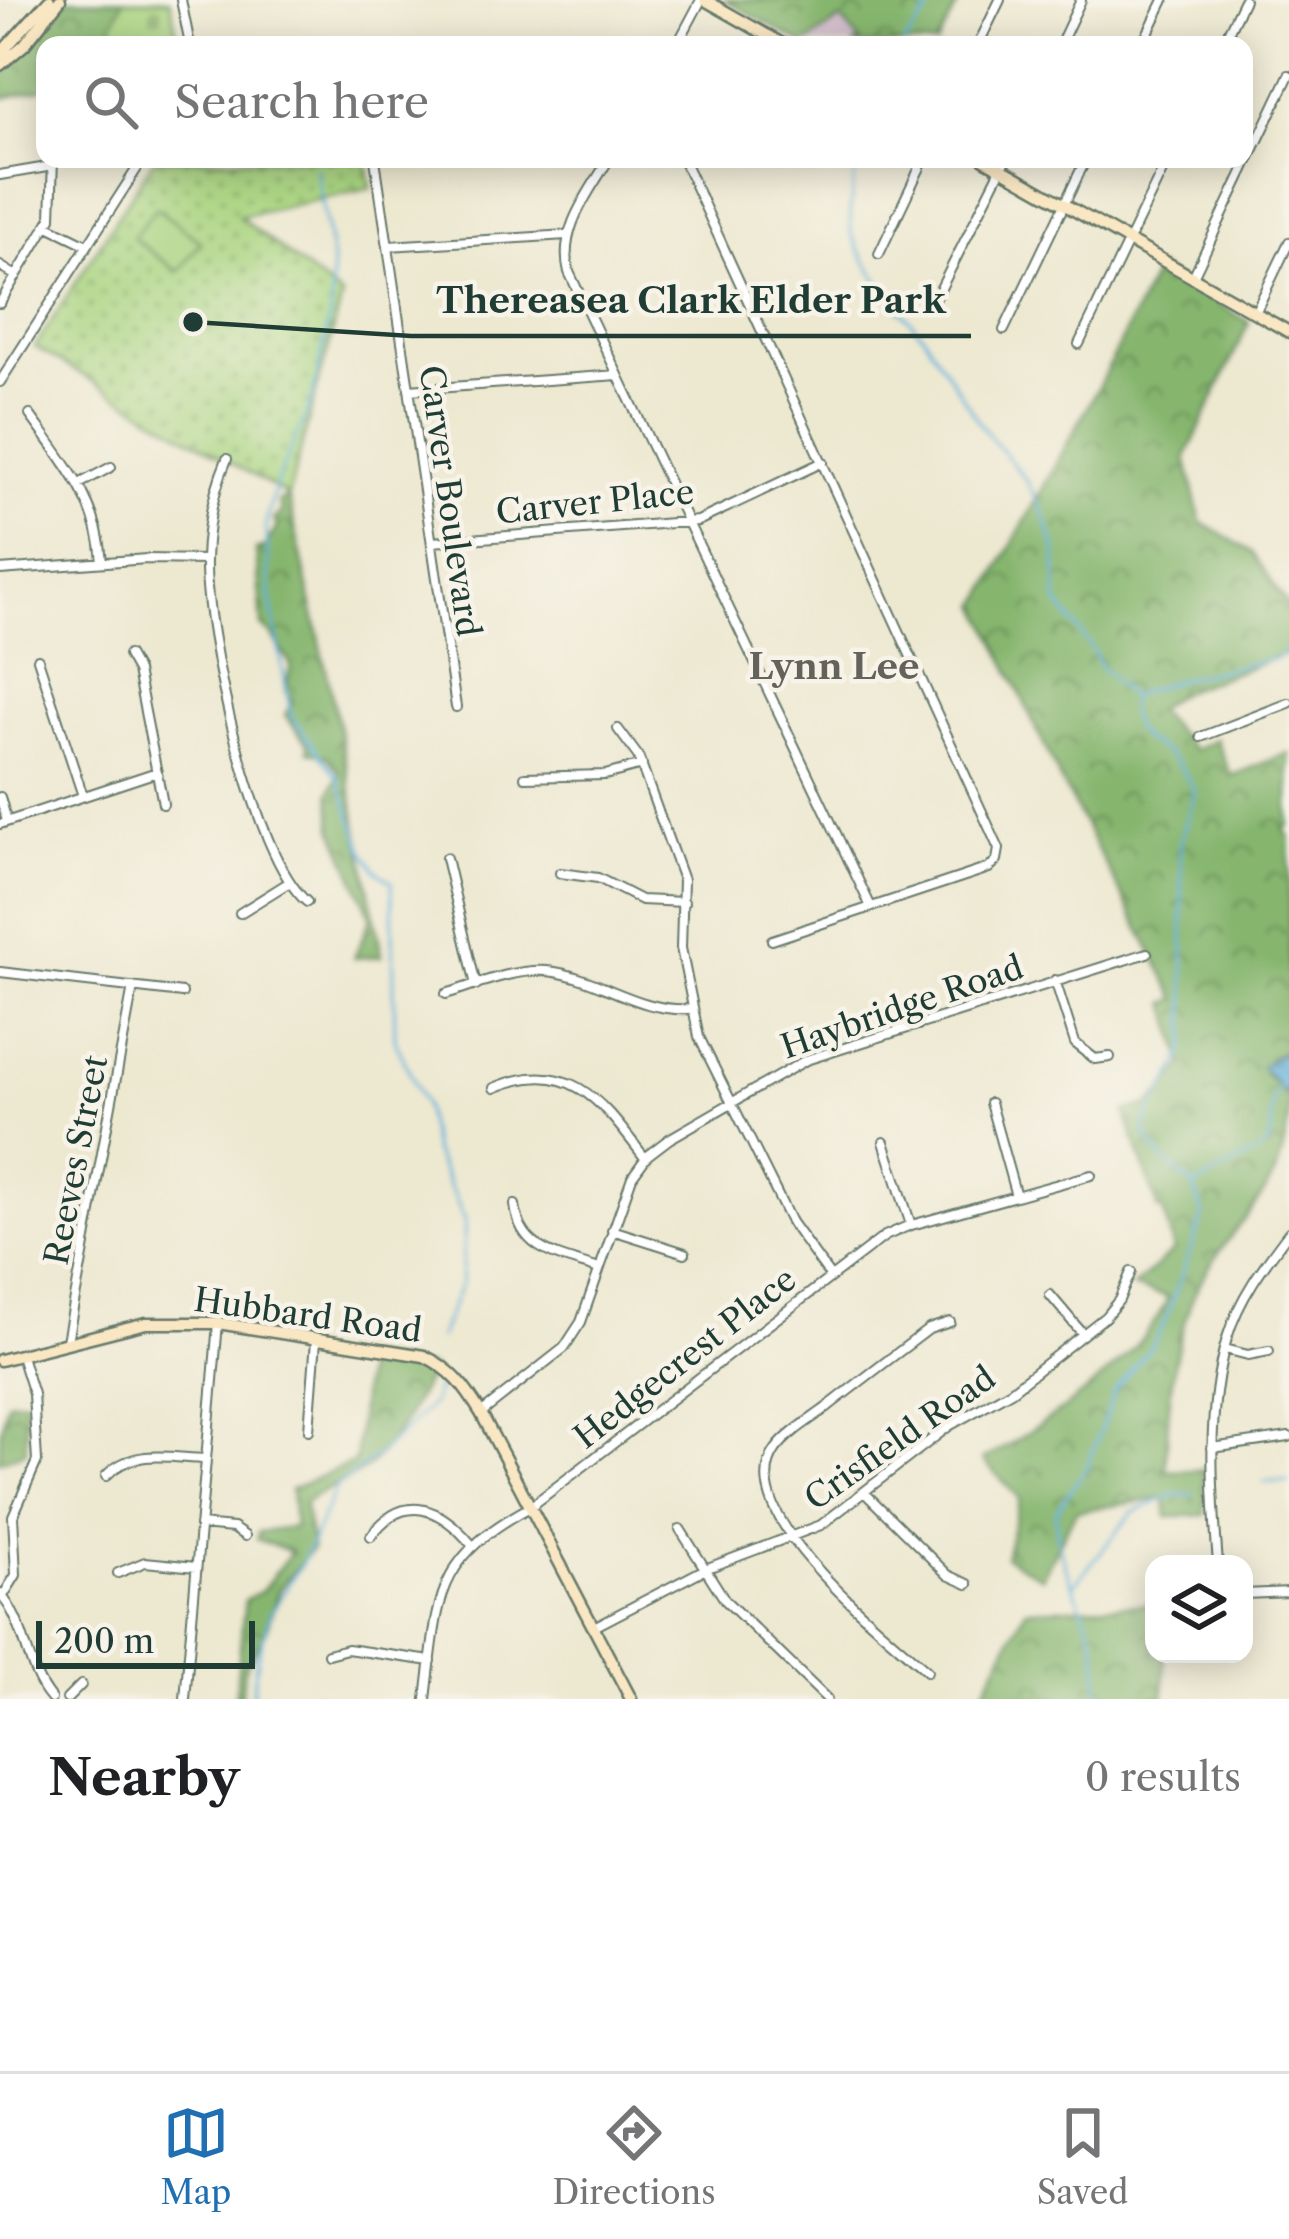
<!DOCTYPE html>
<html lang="en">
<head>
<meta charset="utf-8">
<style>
  :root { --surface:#fff; --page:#f2f2f2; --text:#202124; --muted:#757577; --line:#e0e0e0; --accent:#1f6fb2 }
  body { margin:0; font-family:"Libre Caslon Text",serif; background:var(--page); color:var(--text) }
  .controls { position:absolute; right:36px; bottom:36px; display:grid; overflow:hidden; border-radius:24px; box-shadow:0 6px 30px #0003 }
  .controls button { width:108px; height:108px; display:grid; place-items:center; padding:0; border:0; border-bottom:3px solid var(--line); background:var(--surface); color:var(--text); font:60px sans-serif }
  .scale { position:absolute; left:36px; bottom:30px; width:219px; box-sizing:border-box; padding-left:12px; border:6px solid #1f3d34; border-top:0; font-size:33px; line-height:42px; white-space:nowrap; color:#1f3d34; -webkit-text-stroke:9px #f7f3e8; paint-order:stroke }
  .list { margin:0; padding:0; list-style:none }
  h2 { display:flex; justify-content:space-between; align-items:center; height:156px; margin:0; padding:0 48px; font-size:51px }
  h2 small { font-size:39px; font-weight:400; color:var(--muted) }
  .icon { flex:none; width:66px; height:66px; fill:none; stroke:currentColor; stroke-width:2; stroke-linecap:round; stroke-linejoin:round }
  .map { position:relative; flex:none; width:1289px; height:1699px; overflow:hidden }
  .search { position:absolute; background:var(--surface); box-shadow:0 6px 30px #0003; left:36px; right:36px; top:36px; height:132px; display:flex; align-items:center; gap:30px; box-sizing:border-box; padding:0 42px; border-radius:24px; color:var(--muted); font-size:45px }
  .sheet { height:372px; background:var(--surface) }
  nav { display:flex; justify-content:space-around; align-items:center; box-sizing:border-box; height:168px; border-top:3px solid var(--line); background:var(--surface); font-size:33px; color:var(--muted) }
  nav a { display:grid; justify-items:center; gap:6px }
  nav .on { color:var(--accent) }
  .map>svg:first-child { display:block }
</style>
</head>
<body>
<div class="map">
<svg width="1289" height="1699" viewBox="0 0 1289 1699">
  <defs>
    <pattern id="forest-crowns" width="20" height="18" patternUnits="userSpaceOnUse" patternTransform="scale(3)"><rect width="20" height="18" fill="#86b66e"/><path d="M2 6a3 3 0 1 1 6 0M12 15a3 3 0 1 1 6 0" fill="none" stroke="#6d955b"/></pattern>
    <pattern id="cemetery-stones" width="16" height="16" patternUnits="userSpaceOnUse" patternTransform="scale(3)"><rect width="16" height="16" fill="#a9d480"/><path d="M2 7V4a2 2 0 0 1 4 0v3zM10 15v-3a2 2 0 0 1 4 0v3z" fill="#89ad6a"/></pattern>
    <pattern id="park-dots" width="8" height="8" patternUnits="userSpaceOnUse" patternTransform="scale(3)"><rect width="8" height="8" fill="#a9d480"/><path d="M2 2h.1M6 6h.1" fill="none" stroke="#89ad6a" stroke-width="1.8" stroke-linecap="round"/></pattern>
    <pattern id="water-ripples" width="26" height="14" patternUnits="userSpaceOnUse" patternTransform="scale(3)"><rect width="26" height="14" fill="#60b1db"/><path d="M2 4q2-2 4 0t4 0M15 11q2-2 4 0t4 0" fill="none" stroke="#4f91b2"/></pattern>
  </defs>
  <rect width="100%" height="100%" fill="#f7f3e8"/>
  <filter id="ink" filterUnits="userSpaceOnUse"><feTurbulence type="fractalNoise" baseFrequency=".00833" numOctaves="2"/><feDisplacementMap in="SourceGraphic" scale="24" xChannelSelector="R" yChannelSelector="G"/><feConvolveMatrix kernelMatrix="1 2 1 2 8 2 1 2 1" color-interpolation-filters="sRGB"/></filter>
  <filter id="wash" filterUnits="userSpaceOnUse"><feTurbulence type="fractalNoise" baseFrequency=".004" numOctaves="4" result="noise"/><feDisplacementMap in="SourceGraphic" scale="48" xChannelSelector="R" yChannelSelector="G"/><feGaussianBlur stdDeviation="2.7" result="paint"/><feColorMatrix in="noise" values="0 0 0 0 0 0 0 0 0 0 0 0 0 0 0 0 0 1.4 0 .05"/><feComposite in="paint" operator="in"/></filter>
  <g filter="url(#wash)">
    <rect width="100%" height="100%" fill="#ede8d0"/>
    <path fill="#d1bdcb" d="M846,14L876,31L855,45H807Z"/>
    <path fill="url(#forest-crowns)" stroke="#527a51" stroke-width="3" d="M66,0H123L104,45H45V88L0,99V69L50,24Z
      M725,0H960L937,45H855L860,41L841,19L804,45Z
      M1157,268L1249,322L1186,457L1201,522L1252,552L1289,608V653L1179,693L1156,710L1194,750L1216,739L1231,776L1289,753V825L1284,830L1289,837V1048L1269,1059L1264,1073L1289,1097C1289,1192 1248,1201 1205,1274C1172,1328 1167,1410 1166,1471L1203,1470L1205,1515L1167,1517L1165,1498L1076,1511L1042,1577L1005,1557L1020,1499L983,1460C1042,1427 1143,1360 1168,1297L1133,1287L1174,1250L1163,1210H1159L1125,1112L1150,1105L1184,1065L1167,1003L1177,999L1060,779L979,605L1099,386Z
      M288,496L339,728L382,956L354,958L371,917L333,827L330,793L340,773L327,756L308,751V745L285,715L293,701L285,691L291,665L272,635L262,626L256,550L265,547L277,527L274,520L282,512L279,502Z
      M365,1356L432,1368C417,1400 397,1440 370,1464C353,1481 324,1488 304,1503L312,1549L279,1589L266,1631L244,1670L241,1699H235L245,1600L263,1590L291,1552L257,1539L258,1532L294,1527L291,1489L355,1462Z
      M26,1400V1451L0,1461V1435L8,1401Z
      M1154,1604V1654H1165L1164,1699H980L1026,1609Z"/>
    <path fill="url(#cemetery-stones)" stroke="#64885a" stroke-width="3" d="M123,0H170L179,45H104Z"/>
    <path fill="url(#park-dots)" stroke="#64885a" stroke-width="3" d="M154,159H366L371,188L239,217L342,297L288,496L35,347Z"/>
    <path fill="#a9d480" stroke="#64885a" stroke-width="3" d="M156,208L201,242L178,272L133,238Z"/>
    <path fill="url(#water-ripples)" stroke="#407788" stroke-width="3" d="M1289,1048V1097L1261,1067Z"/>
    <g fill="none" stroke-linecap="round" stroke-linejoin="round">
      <path stroke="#60b1db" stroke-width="3" d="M904,45L937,0
        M857,159L850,208L851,232L860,252L889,297L923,335L982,427L1027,481L1043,512L1056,550L1057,602L1090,645L1100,666L1129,696C1130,752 1153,734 1179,766C1186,773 1190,784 1195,792L1180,844L1187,1042C1178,1076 1153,1098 1144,1131L1161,1158L1194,1187L1203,1215L1165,1321L1153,1344L1115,1390L1088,1465L1055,1513C1057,1526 1057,1540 1061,1552C1075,1603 1108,1641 1096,1699
        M316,167L332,261L331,310L312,400L278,479L266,523L270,595L291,716L338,778L364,851L376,870L392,882L395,1040L424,1104L433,1151L465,1220L461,1284L439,1338
        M1131,696L1176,680L1277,658L1289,648
        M1195,1186L1265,1148L1271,1138L1272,1103L1280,1084
        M1264,1482H1289
        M1074,1585L1133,1512L1173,1495H1193
        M252,1699L257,1658L270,1614L305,1557L336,1487L372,1460L432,1404L439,1384"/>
    </g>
  </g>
  <g filter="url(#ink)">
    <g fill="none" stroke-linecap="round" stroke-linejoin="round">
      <defs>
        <path id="minor" d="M181,0L190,45
          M677,45L701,0
          M978,45L1000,0
          M1060,45L1081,0
          M1142,45L1164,0
          M1222,45L1244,0
          M375,159L456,707
          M609,159C588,194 558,230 569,272L871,907
          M683,159L999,849L997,860L989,868L772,940
          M0,175L53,166
          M48,226L87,245
          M388,246L567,235
          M879,254L924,159
          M0,266L16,276
          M1193,277L1289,75
          M935,300L1006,159
          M0,303L51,218L53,159
          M1255,313L1289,242
          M1004,330L1086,159
          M1079,344L1168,159
          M0,382L143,159
          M409,390L618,375
          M30,415C64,462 99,502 102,562
          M227,459C213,492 207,523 206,559C204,630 253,857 307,902
          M79,484L111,467
          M432,542L698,521L823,462
          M0,570L147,559L206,560
          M128,655L137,671L163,804
          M38,659L83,796
          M618,729L638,756L683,880L681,948L699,1037L791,1222L830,1276
          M1201,737L1289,703
          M525,777L605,775L642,765
          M0,797L7,821
          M0,824L157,772
          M446,858L476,985
          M560,873L598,878L641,900L684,902
          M240,913L288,883
          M0,972L182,993
          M1055,980L1075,1043L1095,1059L1110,1057
          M446,994C478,984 513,969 547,971C598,976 637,1013 691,1009
          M494,1088C571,1055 603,1104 645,1158
          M990,1103L1016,1196
          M884,1142L911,1225
          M515,1205C520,1252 560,1256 599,1269
          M612,1230L685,1253
          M1050,1295L1083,1334
          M67,1341L133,987
          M1225,1349L1248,1355L1269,1351
          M481,1413L564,1348L581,1322L632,1177L648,1155L669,1139L806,1060L1147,953
          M309,1430L316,1340
          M1212,1448L1289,1437
          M106,1476C131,1448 170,1458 205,1459
          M864,1492L948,1575L968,1584
          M200,1525L233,1528L245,1536
          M680,1529L725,1600L827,1699
          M371,1536C405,1490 442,1509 472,1545
          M1218,1564C1212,1490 1206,1410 1227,1338C1239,1298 1264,1265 1289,1232
          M118,1573L145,1562L196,1567
          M0,1594C27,1624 25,1668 51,1699
          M1244,1594L1289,1592
          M3,1596L16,1575L13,1516L37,1461L33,1394L21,1356
          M594,1627L705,1569L821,1525L949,1426L1011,1391L1105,1317L1119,1300L1131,1272
          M328,1654L347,1649L431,1661
          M927,1671C884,1631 729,1514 776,1449C788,1433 810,1420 826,1408C860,1381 895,1355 929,1329L950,1322
          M67,1699L81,1685
          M185,1699L218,1323
          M426,1699C439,1597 433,1560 530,1507L885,1236L908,1226L1091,1175"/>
        <path id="secondary" d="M705,0L784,45
          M0,54L49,0
          M0,65L24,45L60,0
          M984,159L1289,332
          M0,1360L146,1323H218L424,1356C452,1369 465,1387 481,1413L631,1699"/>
      </defs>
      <use href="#minor" stroke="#67796b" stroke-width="12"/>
      <use href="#secondary" stroke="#67796b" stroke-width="15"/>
      <use href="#minor" stroke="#fff" stroke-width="8"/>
      <use href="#secondary" stroke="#f9e7c3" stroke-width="10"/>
    </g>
  </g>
  <g text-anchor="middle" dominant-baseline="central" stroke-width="9" stroke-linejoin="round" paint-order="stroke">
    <g font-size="33" fill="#1f3d34" stroke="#f7f3e8">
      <text transform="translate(450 501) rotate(82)">Carver Boulevard</text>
      <text transform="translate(595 502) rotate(-6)">Carver Place</text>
      <text transform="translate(902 1007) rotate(-19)">Haybridge Road</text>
      <text transform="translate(76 1160) rotate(-79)">Reeves Street</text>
      <text transform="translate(308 1315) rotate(8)">Hubbard Road</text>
      <text transform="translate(685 1358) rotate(-38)">Hedgecrest Place</text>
      <text transform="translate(900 1438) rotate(-35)">Crisfield Road</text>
    </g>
    <g font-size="36" font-weight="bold" fill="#63635c" stroke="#f7f3e8">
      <text x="834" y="666">Lynn Lee</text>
    </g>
  </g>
  <path fill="none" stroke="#1f3d34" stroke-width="4.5" d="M193 322L411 336H971"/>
  <circle fill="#1f3d34" stroke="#f7f3e8" stroke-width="4.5" cx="193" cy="322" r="12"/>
  <g font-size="36" text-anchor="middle" font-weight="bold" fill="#1f3d34" stroke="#f7f3e8" stroke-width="9" stroke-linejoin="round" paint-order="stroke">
    <text x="691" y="313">Thereasea Clark Elder Park</text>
  </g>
</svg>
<div class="controls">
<button><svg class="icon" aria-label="layers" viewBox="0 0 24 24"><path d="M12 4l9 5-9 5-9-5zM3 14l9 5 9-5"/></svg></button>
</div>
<div class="scale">200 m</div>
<div class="search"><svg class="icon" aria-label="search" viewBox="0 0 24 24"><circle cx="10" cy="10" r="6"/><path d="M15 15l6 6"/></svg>Search here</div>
</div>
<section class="sheet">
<h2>Nearby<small>0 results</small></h2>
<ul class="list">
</ul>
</section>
<nav>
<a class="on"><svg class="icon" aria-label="map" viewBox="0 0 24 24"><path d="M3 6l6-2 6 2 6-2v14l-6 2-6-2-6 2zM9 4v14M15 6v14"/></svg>Map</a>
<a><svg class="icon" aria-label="directions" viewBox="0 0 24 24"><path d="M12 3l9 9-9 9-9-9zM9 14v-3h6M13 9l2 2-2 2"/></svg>Directions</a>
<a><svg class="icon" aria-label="saved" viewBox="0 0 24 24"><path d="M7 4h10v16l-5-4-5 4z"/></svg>Saved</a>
</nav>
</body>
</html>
